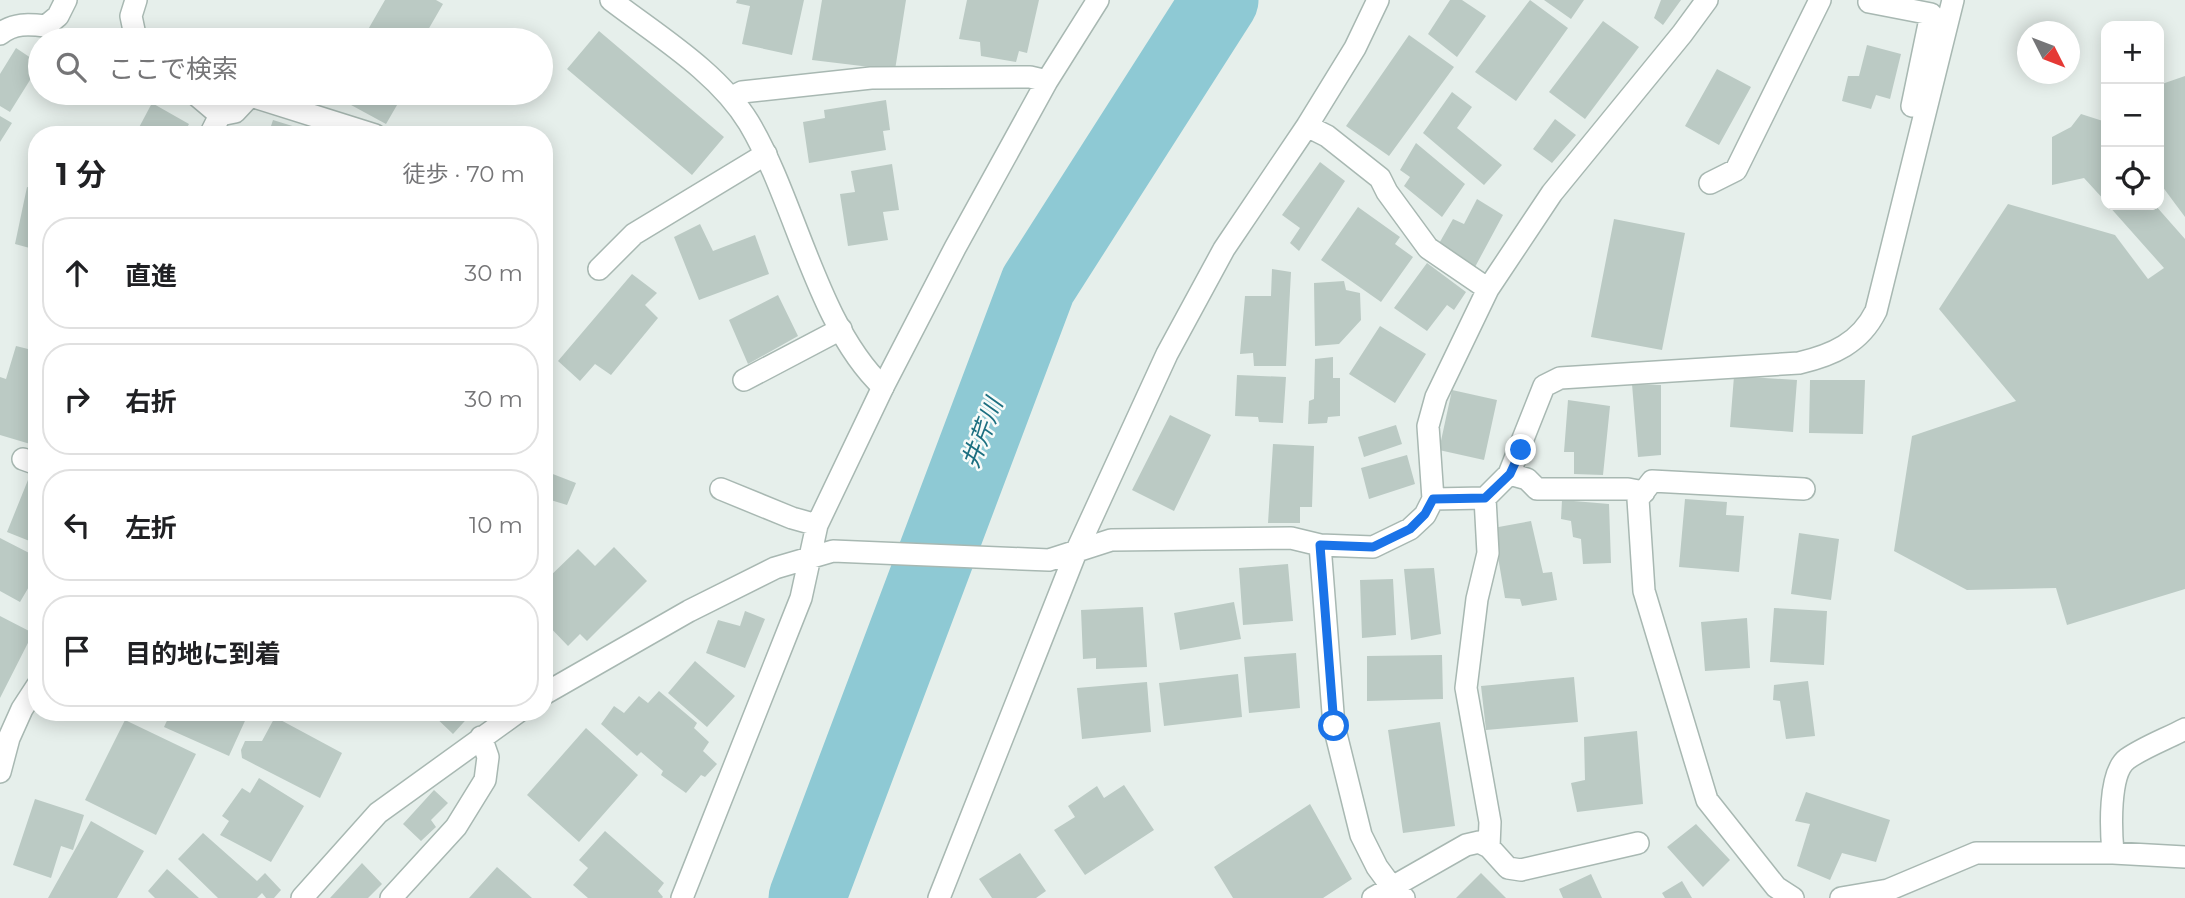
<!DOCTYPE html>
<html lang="ja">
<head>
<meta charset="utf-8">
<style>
  :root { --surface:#fff; --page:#f2f2f2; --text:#202124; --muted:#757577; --line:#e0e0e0 }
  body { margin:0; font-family:Montserrat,"Noto Sans JP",sans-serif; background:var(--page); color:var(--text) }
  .controls { position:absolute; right:21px; top:21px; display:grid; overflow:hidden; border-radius:14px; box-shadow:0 4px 18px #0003 }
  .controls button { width:63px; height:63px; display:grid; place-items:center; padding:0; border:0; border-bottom:2px solid var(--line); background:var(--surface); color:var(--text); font:35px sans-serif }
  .compass { position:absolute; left:2017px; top:21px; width:63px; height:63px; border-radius:50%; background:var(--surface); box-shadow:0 4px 18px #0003; rotate:132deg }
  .stop { position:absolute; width:21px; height:21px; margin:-16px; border:5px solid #1a73e8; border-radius:50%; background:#fff }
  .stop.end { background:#1a73e8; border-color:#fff; box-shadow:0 2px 7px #0008 }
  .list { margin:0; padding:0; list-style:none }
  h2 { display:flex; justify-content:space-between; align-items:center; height:91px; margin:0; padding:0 28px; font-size:30px }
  h2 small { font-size:23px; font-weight:400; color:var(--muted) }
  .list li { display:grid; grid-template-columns:46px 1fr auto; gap:21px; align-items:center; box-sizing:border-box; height:112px; margin:0 14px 14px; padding:0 14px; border:2px solid var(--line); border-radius:28px }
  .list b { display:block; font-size:26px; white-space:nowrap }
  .list em { font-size:23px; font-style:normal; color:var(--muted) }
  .icon { flex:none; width:38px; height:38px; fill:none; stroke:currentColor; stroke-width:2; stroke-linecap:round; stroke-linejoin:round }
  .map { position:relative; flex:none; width:2185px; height:898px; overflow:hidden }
  .search { position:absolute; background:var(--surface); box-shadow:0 4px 18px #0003; left:28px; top:28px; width:525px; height:77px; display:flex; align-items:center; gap:18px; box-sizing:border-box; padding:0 24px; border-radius:38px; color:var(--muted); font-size:26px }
  .panel { position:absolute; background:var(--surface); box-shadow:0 4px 18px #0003; left:28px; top:126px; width:525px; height:595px; border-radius:28px }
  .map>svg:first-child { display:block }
</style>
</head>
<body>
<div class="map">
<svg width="2185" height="898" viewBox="0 0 2185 898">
  <rect width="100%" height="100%" fill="#e6efeb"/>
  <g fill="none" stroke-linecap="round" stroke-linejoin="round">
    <path stroke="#8ec9d4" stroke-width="77" d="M807,898L1038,285L1220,0"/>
  </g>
  <path fill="#bbcac4" d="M385,0H436L443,4L428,30L437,35L434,40H362Z
    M737,0H804L792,55L742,44L750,6L736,3Z
    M822,0H906L895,70L812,60Z
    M967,0H1039L1027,53L1019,51L1016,62L981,56L980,42L959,39Z
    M1450,0H1462L1486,16L1457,57L1428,34Z
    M1530,0L1568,28L1516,101L1475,72Z
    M1544,0H1584L1571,19Z
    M1661,0H1681L1663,25L1654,18Z
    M1603,21L1639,47L1585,119L1549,92Z
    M599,31L724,137L692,175L567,69Z
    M1409,35L1454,67L1389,156L1346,126Z
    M1867,45L1901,54L1890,99L1876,95L1871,109L1842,101L1848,76H1859Z
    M16,48L40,64L10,112L0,106V74Z
    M1717,69L1751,87L1719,145L1685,126Z
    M2185,76V217L2159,182V85Z
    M1452,92L1472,107L1457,128L1502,165L1484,185L1423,133Z
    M329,93H404L386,124Z
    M886,100L890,130L883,131L886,150L809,163L803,122L825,118L824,110Z
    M152,103L189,124L183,135H135Z
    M2081,114L2106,122V202L2084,178L2052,185V137L2071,127Z
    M0,116L12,123L0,142Z
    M1555,119L1576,135L1552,163L1533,149Z
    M273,120L315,133L314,135H268Z
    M1416,143L1465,184L1442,217L1404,186L1410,177L1400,170Z
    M1320,162L1345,181L1299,251L1290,243L1300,228L1282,215Z
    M892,164L899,210L883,212L888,240L848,246L840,194L855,192L851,171Z
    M27,187L37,189V250L15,244Z
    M1477,199L1503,215L1475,267L1437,247L1453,219L1464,224Z
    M2008,204L2115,235L2148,279L2164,268L2108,205H2155L2185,239V589L2067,625L2056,588L1967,590L1894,551L1912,436L2016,401L1939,309Z
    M1358,207L1400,237L1395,244L1413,257L1381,302L1321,260Z
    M1614,219L1685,233L1662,350L1591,337Z
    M700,224L713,251L755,235L769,274L699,300L674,237Z
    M1427,263L1466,292L1454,310L1447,305L1427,331L1394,308Z
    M1272,269L1291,272L1286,366H1254L1253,353L1240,354L1245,296H1271Z
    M632,274L657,293L645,305L658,318L611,375L595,364L580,381L558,361Z
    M1344,281L1346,290L1360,293L1361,320L1339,344L1315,346L1314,283Z
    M778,295L798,336L748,364L729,320Z
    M37,321V446L0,435V377L6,379L16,346L28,349Z
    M1380,326L1426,354L1395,403L1349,374Z
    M1333,357V378H1340V416L1328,417L1327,423L1308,424L1309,401L1314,399L1315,359Z
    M1237,375L1286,377L1283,423L1259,422L1258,417L1235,416Z
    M1734,376L1797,380L1793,432L1730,427Z
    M1810,380H1865L1863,434L1809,433Z
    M1632,384L1661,385V455L1638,457Z
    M1452,390L1497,400L1484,460L1439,450Z
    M1568,400L1610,406L1603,475L1574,474V452H1564Z
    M1170,415L1211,435L1174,511L1132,490Z
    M1396,425L1402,444L1364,457L1358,437Z
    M1273,444L1314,446L1312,507H1300V523H1268Z
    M1407,455L1415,484L1369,499L1361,468Z
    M545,471L576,483L567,505L544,498Z
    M30,475L37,478V544L7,532Z
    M1685,499L1727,502L1726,515L1744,516L1739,572L1679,567Z
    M1562,500L1609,504L1611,563L1583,564L1581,539L1573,537L1571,521L1561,519Z
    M1531,521L1543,573L1552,572L1557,600L1522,606L1520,599L1505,598L1493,528Z
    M1799,533L1839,539L1831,600L1791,594Z
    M0,538L37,557V573L20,602L0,591Z
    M614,547L647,581L587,641L580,634L568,646L544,621V599L548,595L544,591V582L578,549L595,566Z
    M1288,564L1293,621L1243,625L1239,568Z
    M1434,568L1441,634L1411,640L1404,569Z
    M1393,579L1396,635L1362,638L1360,580Z
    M1234,602L1241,639L1180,650L1174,613Z
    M1143,607L1147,667L1096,669V658L1083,659L1081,610Z
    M1774,608L1827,611L1824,665L1770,662Z
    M745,611L765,619L745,668L706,653L718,620L740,626Z
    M0,616L33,633L0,698Z
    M1747,618L1750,668L1705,671L1701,622Z
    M1296,653L1300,708L1249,713L1244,657Z
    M1442,655L1443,699L1367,701V656Z
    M695,661L735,696L707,727L668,693Z
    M1238,674L1242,717L1164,726L1159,683Z
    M1574,677L1578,722L1486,730L1481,686Z
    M1808,681L1815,736L1786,739L1780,701L1773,700L1774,685Z
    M1147,682L1151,732L1082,739L1077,688Z
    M659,691L697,723L694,728L709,742L703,751L717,764L705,777L701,775L686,793L661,775L663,771L641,752L637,756L601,724L614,706L624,713L639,696L648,703Z
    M171,712H249L229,756L164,727Z
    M430,712H473L453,734Z
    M275,717L342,753L320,798L242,758L241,750L245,741H262Z
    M125,720L196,754L156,835L85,800Z
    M1440,722L1455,826L1403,833L1388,730Z
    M586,728L638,775L579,842L527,795Z
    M1637,731L1643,804L1577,812L1571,783L1585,780L1584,737Z
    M259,778L304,806L271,862L220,835L229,821L222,816L242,788L250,793Z
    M1124,785L1154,830L1085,875L1054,830L1075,817L1068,806L1097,786L1104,798Z
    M434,790L448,803L431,820L436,827L421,841L403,824Z
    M1806,792L1890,820L1876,862L1842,853L1830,880L1797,866L1810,824L1795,821Z
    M35,799L84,815L73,850L61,846L51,878L13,865Z
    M1310,804L1352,879L1323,898H1233L1214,867Z
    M91,821L144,851L117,898H48Z
    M1696,824L1730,860L1703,887L1667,847Z
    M605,831L664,883L658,891L663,897L662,898H588L573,885L588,868L579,860Z
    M203,833L257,881L265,873L281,890L274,898H266L262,893L257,898H218L178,859Z
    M1020,853L1046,891L1036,898H992L979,879Z
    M362,863L382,884L368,898H330Z
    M497,867L532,898H469Z
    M167,869L199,898H155L148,891Z
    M1481,873L1506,898H1456Z
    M1591,874L1602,898H1563L1559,889Z
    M1682,881L1692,898H1665L1662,893Z"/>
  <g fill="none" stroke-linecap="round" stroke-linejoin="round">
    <defs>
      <path id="service" d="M136,0L131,16L136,40
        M611,0C658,36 718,72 749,123C796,202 817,325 883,387
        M194,93L220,115L210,135"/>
      <path id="minor" d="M1870,0L1869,2L1931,14L1912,106
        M0,34C14,23 28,24 46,26L58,16L66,0
        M251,96L375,135
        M732,97L742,92L871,78L1030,77L1047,81
        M220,115L235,112L253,93
        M1307,126L1327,136L1380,178L1387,192L1428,248L1488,289
        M1710,183L1736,170L1820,0
        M599,269L634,234L766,154
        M744,380L841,329
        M23,459L37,464
        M1509,474L1527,479L1537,489H1628L1644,492
        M721,489L792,518L817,525
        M1485,498L1488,553L1477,599L1466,688L1490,822L1489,847
        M1433,499L1485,498L1509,474L1544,386L1560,378L1799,363C1833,355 1860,343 1876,311L1953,0
        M1320,545L1334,726L1361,835L1377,867L1391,886L1404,898
        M544,694L689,611L775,568L833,551L1049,560L1111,540L1291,538L1320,545L1373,547L1410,529L1425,515L1433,499L1428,426L1436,397L1488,289L1552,193L1682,34L1707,0
        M0,772L9,738L22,709L37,686
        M2113,853C2111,831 2108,773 2127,759C2144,747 2166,739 2185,729
        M302,898L378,813L518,712
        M391,898L456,827L485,780L488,757L481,737
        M682,898L801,598L817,525L883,387L955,248L1047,81L1098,0
        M939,898L1076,552L1167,354L1224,249L1307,126L1355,48L1378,0
        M1373,898L1466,845L1479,842L1489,847L1508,868L1521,870L1638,843
        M1793,898L1776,887L1707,800L1644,591L1638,499L1652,481L1804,489
        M1841,898L1888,890L1976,853H2113L2185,857"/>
    </defs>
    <use href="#service" stroke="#a8b8b2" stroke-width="24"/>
    <use href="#minor" stroke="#a8b8b2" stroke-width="24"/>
    <use href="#service" stroke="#fff" stroke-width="21"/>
    <use href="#minor" stroke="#fff" stroke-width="21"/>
  </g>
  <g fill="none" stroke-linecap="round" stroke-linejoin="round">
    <path stroke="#1a73e8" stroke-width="9" d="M1334,726L1320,545L1373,547L1410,529L1425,514L1433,499L1485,498L1510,474L1521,450"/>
  </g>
  <g text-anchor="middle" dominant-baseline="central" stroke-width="5" stroke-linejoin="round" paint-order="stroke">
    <g font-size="24" font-style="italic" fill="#1c6f80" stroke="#f7fbf9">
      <text transform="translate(982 433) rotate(-69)">井芹川</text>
    </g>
  </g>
</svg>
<div class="controls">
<button>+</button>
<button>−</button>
<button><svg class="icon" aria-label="locate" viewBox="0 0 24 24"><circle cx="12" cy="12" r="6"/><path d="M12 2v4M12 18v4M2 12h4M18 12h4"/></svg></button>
</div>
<svg class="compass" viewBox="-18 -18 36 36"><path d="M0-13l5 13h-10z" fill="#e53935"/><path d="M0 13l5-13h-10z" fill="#757577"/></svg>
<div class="stop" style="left:1334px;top:726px"></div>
<div class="stop end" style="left:1521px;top:450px"></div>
<div class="search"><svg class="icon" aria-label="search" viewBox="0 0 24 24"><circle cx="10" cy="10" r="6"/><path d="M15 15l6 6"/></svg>ここで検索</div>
<section class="panel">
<h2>1 分<small>徒歩 · 70 m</small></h2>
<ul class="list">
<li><svg class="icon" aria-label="ahead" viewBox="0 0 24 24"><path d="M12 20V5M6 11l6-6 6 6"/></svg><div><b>直進</b></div><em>30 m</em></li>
<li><svg class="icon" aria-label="right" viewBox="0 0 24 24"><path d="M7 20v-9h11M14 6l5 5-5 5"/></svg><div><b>右折</b></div><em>30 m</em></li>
<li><svg class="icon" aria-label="left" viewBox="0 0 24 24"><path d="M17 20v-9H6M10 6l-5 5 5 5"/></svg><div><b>左折</b></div><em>10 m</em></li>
<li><svg class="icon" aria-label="arrive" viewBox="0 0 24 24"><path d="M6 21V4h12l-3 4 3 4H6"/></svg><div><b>目的地に到着</b></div></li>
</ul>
</section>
</div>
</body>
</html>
